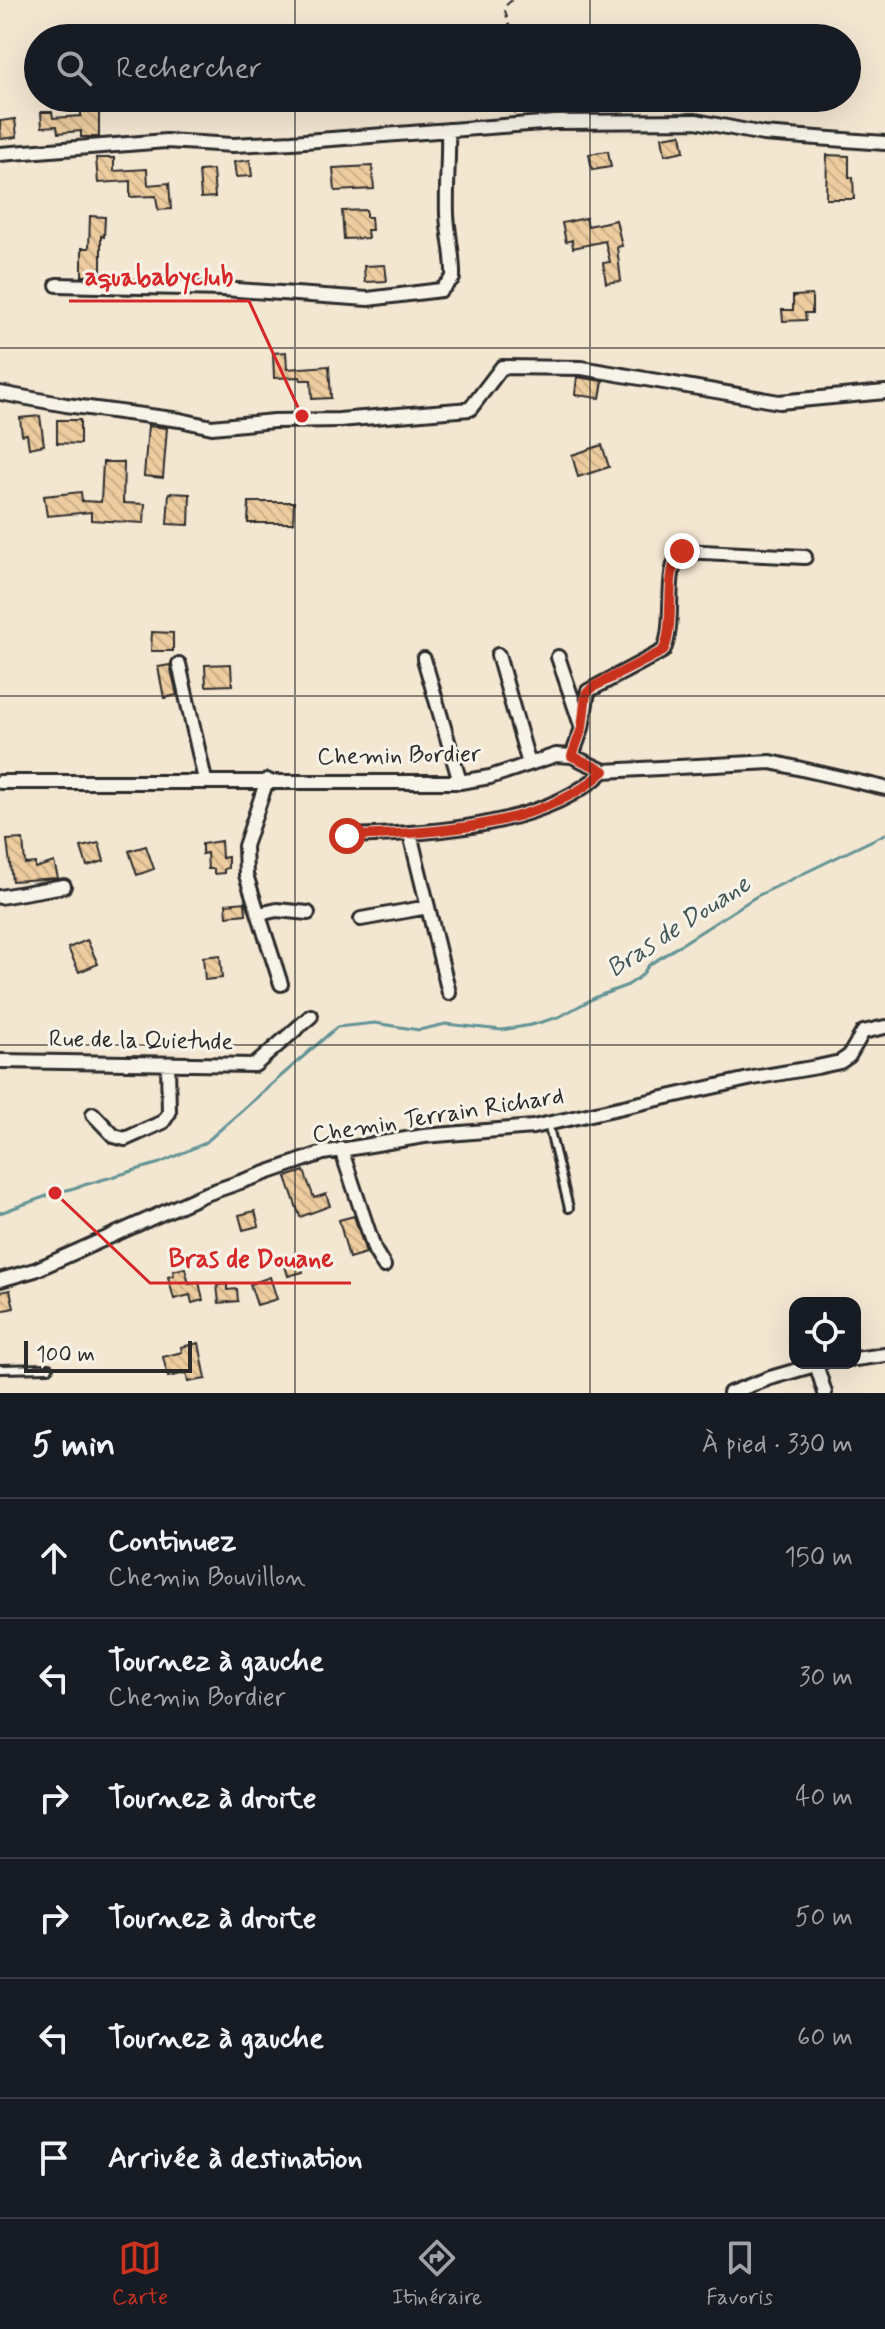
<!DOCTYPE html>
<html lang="fr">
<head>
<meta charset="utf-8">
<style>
  :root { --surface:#171b24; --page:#20242c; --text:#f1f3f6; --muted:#9ea1a6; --line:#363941; --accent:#c8321e }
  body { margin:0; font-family:Mynerve,sans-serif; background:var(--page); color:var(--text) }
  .controls { position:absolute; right:24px; bottom:24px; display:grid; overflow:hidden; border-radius:16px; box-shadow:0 8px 32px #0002 }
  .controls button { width:72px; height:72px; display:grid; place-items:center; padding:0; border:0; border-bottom:2px solid var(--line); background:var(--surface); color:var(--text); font:40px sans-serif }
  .scale { position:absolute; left:24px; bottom:20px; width:168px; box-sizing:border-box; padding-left:8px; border:4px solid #2b2b2b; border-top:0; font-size:22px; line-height:28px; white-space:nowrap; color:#2b2b2b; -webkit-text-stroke:6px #f7f3e8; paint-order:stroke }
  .stop { position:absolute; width:24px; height:24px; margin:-18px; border:6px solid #c8321e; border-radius:50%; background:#fff }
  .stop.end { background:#c8321e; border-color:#fff; box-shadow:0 2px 8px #0008 }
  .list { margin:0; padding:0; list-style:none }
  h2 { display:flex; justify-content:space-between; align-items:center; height:104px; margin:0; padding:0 32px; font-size:34px }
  h2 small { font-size:26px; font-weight:400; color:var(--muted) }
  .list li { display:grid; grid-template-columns:52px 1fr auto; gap:24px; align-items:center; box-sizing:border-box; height:120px; padding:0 32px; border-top:2px solid var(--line) }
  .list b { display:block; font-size:30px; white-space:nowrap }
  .list p { margin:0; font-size:26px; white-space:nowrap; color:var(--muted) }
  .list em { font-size:26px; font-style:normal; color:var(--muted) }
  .icon { flex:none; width:44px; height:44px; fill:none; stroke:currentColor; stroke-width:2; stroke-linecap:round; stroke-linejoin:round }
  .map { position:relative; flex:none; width:885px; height:1393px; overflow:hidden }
  .search { position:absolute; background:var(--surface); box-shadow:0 8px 32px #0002; left:24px; right:24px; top:24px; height:88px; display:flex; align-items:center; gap:20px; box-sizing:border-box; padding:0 28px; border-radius:44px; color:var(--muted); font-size:30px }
  .sheet { height:824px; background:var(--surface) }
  nav { display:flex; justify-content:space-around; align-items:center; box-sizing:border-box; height:112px; border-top:2px solid var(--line); background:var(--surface); font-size:22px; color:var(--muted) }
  nav a { display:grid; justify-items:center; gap:4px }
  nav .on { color:var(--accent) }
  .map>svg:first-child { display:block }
</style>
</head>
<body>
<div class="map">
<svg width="885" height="1393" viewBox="0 0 885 1393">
  <defs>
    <pattern id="building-back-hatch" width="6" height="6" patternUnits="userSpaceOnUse" patternTransform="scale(2)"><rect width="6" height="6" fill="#edcc9f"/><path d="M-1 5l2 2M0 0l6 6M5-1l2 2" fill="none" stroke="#cbaf89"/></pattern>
  </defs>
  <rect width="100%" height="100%" fill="#f4e7d2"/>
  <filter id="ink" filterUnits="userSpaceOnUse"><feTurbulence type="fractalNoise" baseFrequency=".0125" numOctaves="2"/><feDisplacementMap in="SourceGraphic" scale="16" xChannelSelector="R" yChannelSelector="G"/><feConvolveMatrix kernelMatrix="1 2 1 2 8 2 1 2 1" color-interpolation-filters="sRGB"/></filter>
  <g filter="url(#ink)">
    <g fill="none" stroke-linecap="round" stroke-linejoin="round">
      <path stroke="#629396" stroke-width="3" d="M60,1192L160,1163L205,1143L337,1027L375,1023L419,1030L446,1024L502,1030L531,1025L559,1017L596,997L628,985L641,976L649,965L757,896L885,834
        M0,1213L55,1193"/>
    </g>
    <path fill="url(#building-back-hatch)" stroke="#2b2b2b" stroke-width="2" d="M81,109H99V137H81V131L58,133L57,126L42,127L41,112H52L53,118L81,116Z
      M15,119L17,137L1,139L0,121Z
      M681,134L684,151L665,155L662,137Z
      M608,151L611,167L592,170L589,154Z
      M827,155L849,156V177H853L854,199H826Z
      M96,158H114V171L147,169L148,185L169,183L171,209L158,210L156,196L130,197V181L98,183Z
      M250,160L252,176L236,177L234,162Z
      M372,166L374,189L335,191L333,168Z
      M213,170L215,197L201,198L199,171Z
      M366,210V217H371L372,230H367L368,238L344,239L342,211Z
      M90,216L105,217L104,237L101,236V276H82V248H89Z
      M586,218L588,226L616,220L622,246L617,247L621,281L606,283L603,263L610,262L605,241L573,248L572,240L566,242L562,223Z
      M385,265L387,281L365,282L364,266Z
      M812,295V313H805L806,320L783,321L782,310H793V296Z
      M286,352L287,369L329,366L331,398L312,399L311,380H301L300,377L274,378L273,353Z
      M577,377L603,381L600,398L575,395Z
      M40,416L44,445L29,448L27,434L22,435L20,418Z
      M57,420H80V444L57,443Z
      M148,426L167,428L163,478L144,476Z
      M602,445L609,467L578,477L572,455Z
      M103,462H124L123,503L145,504L144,523L91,520V512L47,516L44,496L81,492L82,501L101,502Z
      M169,493L190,494L189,525L167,524Z
      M249,502H294L293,523H248Z
      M152,632L173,633V651H151Z
      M231,664L232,685L206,686L205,665Z
      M170,665L177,695L164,698L158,667Z
      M23,839L25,864L35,863V868L54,862L58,878L12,881L7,840Z
      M221,841L222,858L228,857V868L224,869V873L214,874V869H208L207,853L202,854V844Z
      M99,843L104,861L87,866L81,847Z
      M146,846L154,869L137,875L129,851Z
      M245,902L246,914L227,916L226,904Z
      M87,940L98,964L79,972L68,948Z
      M220,955L222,978L205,980L203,957Z
      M304,1171L314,1198L326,1194L330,1206L300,1217L286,1177Z
      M255,1211L259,1226L243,1230L239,1215Z
      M354,1216L366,1253L349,1258L339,1220Z
      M298,1255L303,1272L288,1276L283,1259Z
      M185,1268L189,1284L199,1282L203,1300L192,1303L190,1295L174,1299L168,1277L174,1275L173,1271Z
      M270,1277L277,1299L257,1305L250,1284Z
      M227,1284V1290L237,1289L238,1301L219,1303L217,1285Z
      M10,1290L14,1308L0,1311V1292Z
      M199,1343L206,1379L188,1382L186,1373L168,1377L163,1357L182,1352L181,1347Z"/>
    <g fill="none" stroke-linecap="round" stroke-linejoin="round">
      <defs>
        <path id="lane" d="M548,1123L569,1208
          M0,1369L49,1368"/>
        <path id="street" d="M0,154L166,141L233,145L292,142L555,122L696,121L763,134L885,143
          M57,285L223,289L368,299L441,290L453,278C454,257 448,236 447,214C446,186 449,158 448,130
          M0,393L66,405L180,420L212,427L274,421L339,420L470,409L502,367L582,368L779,402L885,392
          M498,655L529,764
          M558,657L582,728L572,756
          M424,659L460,782
          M179,664L205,780
          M582,728L588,691L663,651C677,625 662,569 682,551L805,557
          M267,780L245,846L246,875L281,984
          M0,782H460L490,777L556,755L572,756L604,771L771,762L885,788
          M410,834L449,993
          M347,836C426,834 544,828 604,771
          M0,897L64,886
          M259,914L277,910L308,913
          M361,919L428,907
          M0,1061L255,1065L311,1016
          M93,1114L114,1136L125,1139L163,1122L169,1113L168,1065
          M341,1149L375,1251L384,1266
          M0,1280L35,1270L203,1195L323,1153L424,1136L533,1127L753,1078L817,1067L840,1062L849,1056L863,1032L885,1027
          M855,1359L885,1355
          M816,1364L825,1393
          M730,1393L770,1378L822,1363"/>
      </defs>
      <use href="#lane" stroke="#2b2b2b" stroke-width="12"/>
      <use href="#street" stroke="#2b2b2b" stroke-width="18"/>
      <path stroke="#2b2b2b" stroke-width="2" stroke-dasharray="8 6" stroke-linecap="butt" d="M512,0L504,7L513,38
        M515,114L518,98"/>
      <use href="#lane" stroke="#f7f3e8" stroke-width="6"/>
      <use href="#street" stroke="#f7f3e8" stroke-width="12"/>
    </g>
  </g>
  <g fill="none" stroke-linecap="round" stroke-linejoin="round" filter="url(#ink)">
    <path stroke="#c8321e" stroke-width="10" d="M347,836C425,834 545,828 604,771L572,756L582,728L586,694L593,687L663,651C677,624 662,569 682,551"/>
  </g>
  <path fill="none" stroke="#2b2b2b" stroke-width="2" stroke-opacity="0.55" d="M295,0V38M590,0V38M295,98V1393M590,98V1393M0,348H885M0,696H885M0,1045H885"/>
  <g text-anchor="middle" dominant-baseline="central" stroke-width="6" stroke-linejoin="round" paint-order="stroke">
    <g font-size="24" fill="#2b2b2b" stroke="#f7f3e8">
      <text transform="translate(399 756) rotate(-1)">Chemin Bordier</text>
      <text transform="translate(141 1041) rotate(1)">Rue de la Quietude</text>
      <text transform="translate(438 1116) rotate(-9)">Chemin Terrain Richard</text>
    </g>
    <g font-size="26" font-style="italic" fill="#425658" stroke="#f7f3e8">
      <text transform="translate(679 927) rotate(-33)">Bras de Douane</text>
    </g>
  </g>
  <path fill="none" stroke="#d62828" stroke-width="3" d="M302 416L249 301H69M55 1193L150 1283H351"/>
  <g fill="#d62828" stroke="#f7f3e8" stroke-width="3">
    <circle cx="302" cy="416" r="8"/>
    <circle cx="55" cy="1193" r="8"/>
  </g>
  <g font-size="26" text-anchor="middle" font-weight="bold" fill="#d62828" stroke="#f7f3e8" stroke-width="6" stroke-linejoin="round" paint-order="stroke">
    <text x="159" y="285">aquababyclub</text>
    <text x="251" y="1267">Bras de Douane</text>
  </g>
</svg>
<div class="controls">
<button><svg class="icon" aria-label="locate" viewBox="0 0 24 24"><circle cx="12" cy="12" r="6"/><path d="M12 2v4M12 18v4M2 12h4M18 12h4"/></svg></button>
</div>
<div class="scale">100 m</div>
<div class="stop" style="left:347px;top:836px"></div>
<div class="stop end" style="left:682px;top:551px"></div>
<div class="search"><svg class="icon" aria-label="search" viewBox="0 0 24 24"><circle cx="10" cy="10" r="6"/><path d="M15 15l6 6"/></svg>Rechercher</div>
</div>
<section class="sheet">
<h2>5 min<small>À pied · 330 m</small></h2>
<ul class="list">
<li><svg class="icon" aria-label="ahead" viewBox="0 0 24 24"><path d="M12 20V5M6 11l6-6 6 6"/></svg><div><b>Continuez</b><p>Chemin Bouvillon</p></div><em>150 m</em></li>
<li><svg class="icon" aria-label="left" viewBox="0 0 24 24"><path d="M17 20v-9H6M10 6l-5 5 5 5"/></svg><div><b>Tournez à gauche</b><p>Chemin Bordier</p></div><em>30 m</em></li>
<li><svg class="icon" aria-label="right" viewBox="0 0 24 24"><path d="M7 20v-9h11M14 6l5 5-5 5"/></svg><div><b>Tournez à droite</b></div><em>40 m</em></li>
<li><svg class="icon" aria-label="right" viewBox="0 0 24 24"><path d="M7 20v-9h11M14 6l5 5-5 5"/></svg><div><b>Tournez à droite</b></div><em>50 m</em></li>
<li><svg class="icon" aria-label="left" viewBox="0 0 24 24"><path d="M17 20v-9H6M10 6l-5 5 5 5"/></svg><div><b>Tournez à gauche</b></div><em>60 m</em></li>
<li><svg class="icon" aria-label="arrive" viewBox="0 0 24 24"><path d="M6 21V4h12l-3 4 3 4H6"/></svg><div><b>Arrivée à destination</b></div></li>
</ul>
</section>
<nav>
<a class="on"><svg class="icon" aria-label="map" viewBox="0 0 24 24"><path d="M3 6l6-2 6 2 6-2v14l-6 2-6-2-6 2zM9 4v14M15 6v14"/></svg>Carte</a>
<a><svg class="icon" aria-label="directions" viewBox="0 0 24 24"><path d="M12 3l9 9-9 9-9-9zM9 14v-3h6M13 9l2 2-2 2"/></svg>Itinéraire</a>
<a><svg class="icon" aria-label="saved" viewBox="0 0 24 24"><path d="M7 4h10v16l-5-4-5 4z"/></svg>Favoris</a>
</nav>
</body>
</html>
